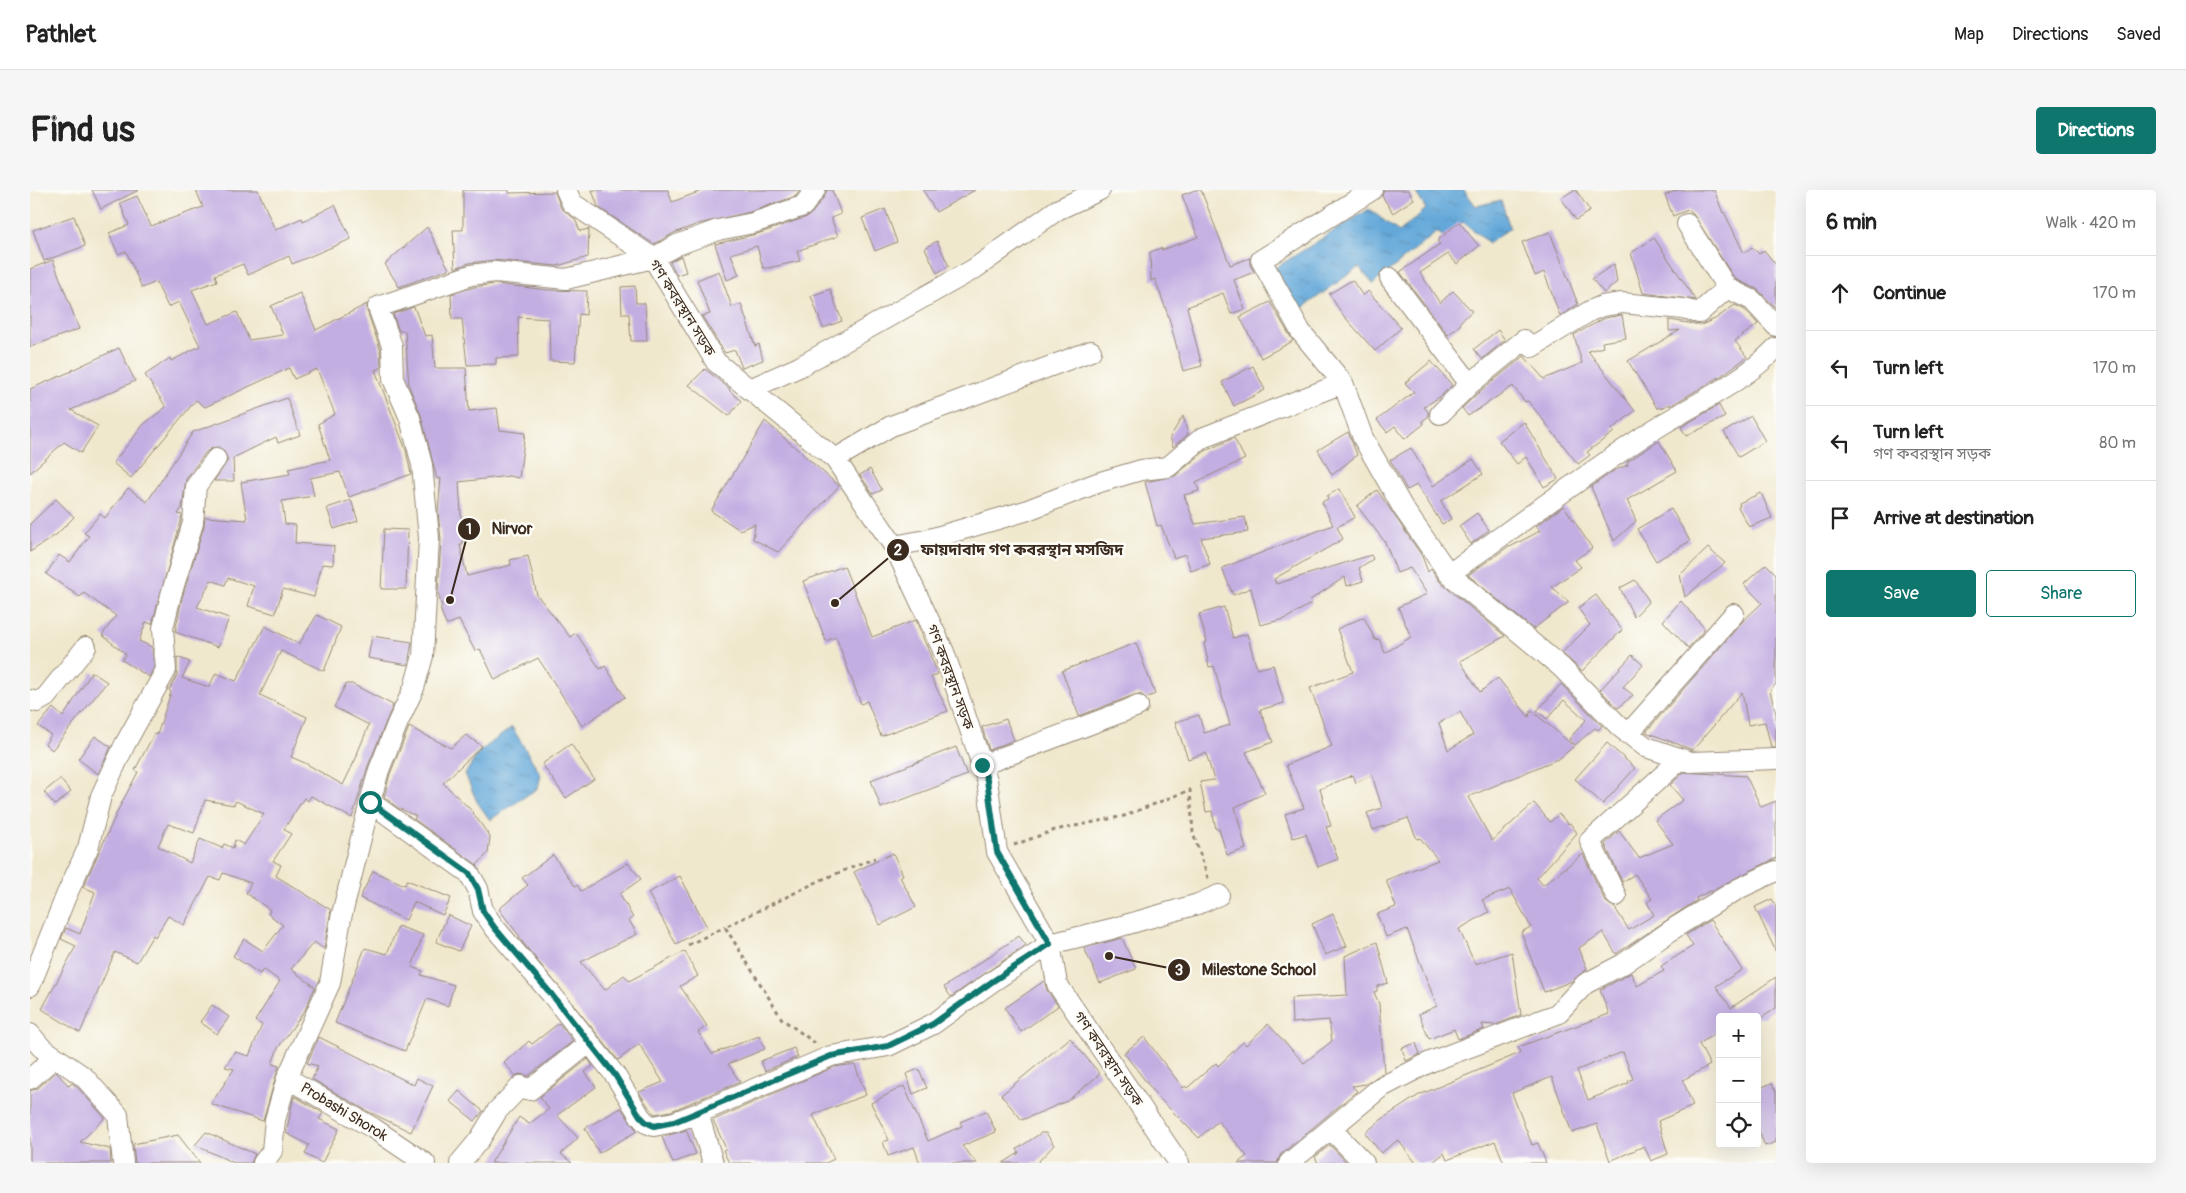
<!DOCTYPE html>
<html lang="en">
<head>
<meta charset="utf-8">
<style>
  :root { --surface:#fff; --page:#f6f6f6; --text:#222; --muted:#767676; --line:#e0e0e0; --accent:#0f766e }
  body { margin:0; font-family:Pangolin,"Noto Sans Bengali",sans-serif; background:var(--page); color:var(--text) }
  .controls { position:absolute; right:15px; bottom:15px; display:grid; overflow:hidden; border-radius:5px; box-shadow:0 5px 20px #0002 }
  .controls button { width:45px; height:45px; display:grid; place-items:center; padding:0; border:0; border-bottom:1px solid var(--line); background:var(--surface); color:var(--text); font:25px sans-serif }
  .stop { position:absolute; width:15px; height:15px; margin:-11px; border:4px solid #0f766e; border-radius:50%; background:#fff }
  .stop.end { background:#0f766e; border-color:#fff; box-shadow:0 1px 5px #0008 }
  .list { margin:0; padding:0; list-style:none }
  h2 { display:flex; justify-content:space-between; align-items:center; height:65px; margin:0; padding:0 20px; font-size:21px }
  h2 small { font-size:16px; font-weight:400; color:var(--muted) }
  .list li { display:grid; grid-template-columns:32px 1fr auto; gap:15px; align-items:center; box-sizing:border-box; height:75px; padding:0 20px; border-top:1px solid var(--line) }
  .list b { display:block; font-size:19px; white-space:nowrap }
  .list p { margin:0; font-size:16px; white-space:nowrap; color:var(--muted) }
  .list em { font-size:16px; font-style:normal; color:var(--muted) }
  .actions { display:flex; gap:10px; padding:15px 20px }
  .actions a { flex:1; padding:11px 0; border:1px solid var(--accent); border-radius:5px; text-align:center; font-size:18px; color:var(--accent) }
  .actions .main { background:var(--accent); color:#fff }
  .icon { flex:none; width:28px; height:28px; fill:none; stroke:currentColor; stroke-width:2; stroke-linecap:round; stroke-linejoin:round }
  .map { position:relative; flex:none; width:1746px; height:973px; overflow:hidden; border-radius:5px }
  header { display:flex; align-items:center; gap:30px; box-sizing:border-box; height:70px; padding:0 25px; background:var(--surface); border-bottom:1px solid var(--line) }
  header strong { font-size:24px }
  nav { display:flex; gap:28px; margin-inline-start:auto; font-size:18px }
  .intro { display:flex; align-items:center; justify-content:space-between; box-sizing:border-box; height:120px; padding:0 30px }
  h1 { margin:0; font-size:35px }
  .button { padding:12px 22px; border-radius:5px; background:var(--accent); color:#fff; font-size:18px; font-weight:700 }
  main { display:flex; gap:30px; padding:0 30px }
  aside { flex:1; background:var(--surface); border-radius:5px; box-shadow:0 5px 20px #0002 }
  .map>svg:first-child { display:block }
</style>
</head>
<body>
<header>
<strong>Pathlet</strong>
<nav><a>Map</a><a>Directions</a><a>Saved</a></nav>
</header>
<div class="intro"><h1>Find us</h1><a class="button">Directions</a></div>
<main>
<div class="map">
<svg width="1746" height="973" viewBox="0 0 1746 973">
  <defs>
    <pattern id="water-ripples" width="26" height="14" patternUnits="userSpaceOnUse" patternTransform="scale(1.25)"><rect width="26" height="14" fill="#64a8d9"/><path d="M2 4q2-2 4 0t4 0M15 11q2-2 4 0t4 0" fill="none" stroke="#5489af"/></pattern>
  </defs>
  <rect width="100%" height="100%" fill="#fdfcf7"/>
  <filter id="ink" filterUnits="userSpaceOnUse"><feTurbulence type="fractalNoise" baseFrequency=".02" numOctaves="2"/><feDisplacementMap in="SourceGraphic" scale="10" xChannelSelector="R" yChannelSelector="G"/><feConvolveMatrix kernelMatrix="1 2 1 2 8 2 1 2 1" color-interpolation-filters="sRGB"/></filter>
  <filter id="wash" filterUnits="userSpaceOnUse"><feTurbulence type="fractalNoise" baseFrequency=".0096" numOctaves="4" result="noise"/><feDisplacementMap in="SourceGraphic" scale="20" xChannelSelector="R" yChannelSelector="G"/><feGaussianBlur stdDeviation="1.12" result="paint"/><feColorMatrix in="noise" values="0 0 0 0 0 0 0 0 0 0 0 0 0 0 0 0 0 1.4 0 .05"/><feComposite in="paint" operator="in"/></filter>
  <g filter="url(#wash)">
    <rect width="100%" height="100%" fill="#f0e8cd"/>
    <path fill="url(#water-ripples)" stroke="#50697c" d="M1384,0H1434L1446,16L1471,10L1480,38L1459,53L1433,32L1414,47L1407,42L1343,94L1329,77L1267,122L1245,78L1339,19L1369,42L1396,19Z
      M482,537L511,585L508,598L460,630L447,612L435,584L449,562Z"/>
    <g id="blocks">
      <path fill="#c3aee2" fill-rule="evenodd" d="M62,0H109L71,19Z
        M166,0H228L245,40L272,28L273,31L305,15L321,49L262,74L259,66L218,85L213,74L185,85L187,91L162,100L178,134L207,122L219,150L253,145L241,116L270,103L286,140L337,114V121L350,158L351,178L345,180L376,260L381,284L319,307L310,282L280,288L284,306L252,311L255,334L266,335L265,353L304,356L303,375L292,374L284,407L253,399L245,424L218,416L224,396L198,388L195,395L181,390L167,417L199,428L188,457L145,442L152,408L174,336L175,327L217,330L211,292L260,284L258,279L300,270L288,234L305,224L287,179L264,189L259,178L175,217L166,210L101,288L83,273L114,234L136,217L115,185L140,168L141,171L170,156L149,112L138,117L126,92L112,98L96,61L88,64L79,43L99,35L90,13L107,6L121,36L173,17Z
        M433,0H479V3L525,2L531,18L545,29L550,41L559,39L558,67L527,76L464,70L439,73L425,78L423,40H433Z
        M562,0H638L642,12L674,0H770L766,6L720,22L668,34L644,43L624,54L568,17Z
        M797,0H802L811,24L801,28L808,46L767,61L770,71L738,78H733L727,56L701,64L709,85L697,90L685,54L727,44L777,27L782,23L794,7Z
        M893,0H945L906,22Z
        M1165,0H1171L1200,75L1220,68V75L1224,82L1204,90L1215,119L1201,124L1193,103L1157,117L1172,176L1153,181L1139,128L1125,89L1121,91L1120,62L1131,58L1132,60L1168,47L1152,5Z
        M1354,0H1378L1384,9L1363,23L1352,6Z
        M1544,0H1546L1560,21L1546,30L1531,8Z
        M1648,0H1684L1693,23L1694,22L1714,63L1722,57L1729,64L1734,60L1746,75V118L1727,99L1705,89L1663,24L1658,20L1643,26L1635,5Z
        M855,19L867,52L845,61L832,28Z
        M44,26L55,56L14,71L3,40Z
        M1429,32L1449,56L1427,74L1418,64L1390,83L1410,113L1423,101L1442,121L1430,132L1431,134L1418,145L1370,82L1410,54L1407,51Z
        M397,37L419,79L369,97L355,74Z
        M1520,42L1548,114L1530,126L1514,82L1505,86L1492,52Z
        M1624,48L1666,110L1613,103L1601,63Z
        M907,51L919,76L907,83L895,58Z
        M651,66L656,82L647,85L640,72Z
        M23,70L49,139L0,157V79Z
        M1584,74L1587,92L1574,103L1562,89Z
        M689,81L702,117L711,114L725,156L729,154L733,170L712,178L705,160L695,163L672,126L680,124L667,90Z
        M1322,90L1333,106L1338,101L1371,138L1345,161L1313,125L1299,104Z
        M465,94L519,100L557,101L556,125L549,124L545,172L520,171L519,129L488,127L489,167L466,168V174L437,175L432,129H422L421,104L444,97Z
        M605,96L606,113H615L617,151H601L599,124H592L591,97Z
        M800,99L812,131L793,138L781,106Z
        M1240,112L1263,151L1231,168L1210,127Z
        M1705,115L1715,120L1728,134L1705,151L1717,167L1691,186L1640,216L1639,214L1632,218H1627L1598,171L1650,140L1639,141V130L1671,135L1685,129Z
        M384,117L395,146L402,145L405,178H436L439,221L467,218L470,240L495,243L489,288L479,286L429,292L433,355H430L437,386L481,375L480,370L498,366L507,405L540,447L546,443L570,479L575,476L595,507L552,536L508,468L465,490L450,459L445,461L429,430L416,435L410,418L412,417L408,403L411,349L408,321L411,288L407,289L391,225L379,196L375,141H369L363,124Z
        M1592,125L1596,148L1572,152L1573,157L1558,161L1605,221L1582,239L1584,242L1557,262L1560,265L1548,274L1498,211L1495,212L1483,196L1438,226L1432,218L1448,203L1494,166L1514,189L1552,173L1544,145L1575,128Z
        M1468,140L1475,150L1452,169L1444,159Z
        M89,158L105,191L41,220L68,236L51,263L34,252L0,283V199L42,181V180Z
        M1401,171L1422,195L1411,206L1394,217L1398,222V227L1392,231L1394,234L1375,249L1365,236L1357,242L1347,230L1384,202L1375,193Z
        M1223,176L1235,200L1204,216L1192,192Z
        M675,179L700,199L699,200L711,211L699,226L659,195Z
        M257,208L270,245L248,253L246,247L203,268L204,291H184L198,270L193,260L188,257L182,258L176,262L156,289L152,318L148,324L152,325L151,331L122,434L116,432L109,451L122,457L124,477L119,487L92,470L96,464L72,445L86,426L54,403L50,407L16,384L29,365L40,372L59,346L54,343L70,324L75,328L98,298L117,312L163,242Z
        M1689,215L1695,227L1656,246L1651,237Z
        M1153,226L1158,244L1143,257L1140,247Z
        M1721,226L1735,251L1709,267L1694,242Z
        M735,231L809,296L748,362L723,349L725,334L710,340L681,321Z
        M1494,232L1528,289L1514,297L1496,267L1487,274L1469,251Z
        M1318,242L1327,265L1302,285L1288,260Z
        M1204,248L1215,269L1166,292L1169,301L1154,305L1165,334L1215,327L1218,342L1171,348L1180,374L1161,381L1155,364L1144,368L1131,335L1127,336L1115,292L1145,286L1175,261Z
        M1629,251L1647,281L1597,310L1606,331L1584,351L1561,297L1585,280L1598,275L1597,272Z
        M1381,258L1403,296L1443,269L1453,284L1411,311L1421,329L1412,334L1387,295L1377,300L1360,270Z
        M840,279L852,300L843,304L830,285Z
        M1309,299L1325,327L1307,337L1313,349L1244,389L1246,394L1341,365L1343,369L1329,378L1333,391L1317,396L1315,387L1280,410L1282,413L1255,429L1230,435L1221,398L1203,405L1192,378L1303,335L1292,312L1298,309L1297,306Z
        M1347,300L1392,366L1398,382L1401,379L1411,393L1475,446L1430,471L1450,502L1468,488L1499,527L1501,520L1544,556L1530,568L1438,607L1462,651L1504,613L1520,632L1529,624L1538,634L1540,633L1547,643L1507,688L1513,695L1553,664L1575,711L1585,718L1599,740L1624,725L1617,712L1622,709L1605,684L1592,692L1575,654L1589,641L1609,668L1643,654L1625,630L1653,610L1640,595L1654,582L1716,586L1731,617L1746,611V668L1666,708L1667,710L1586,764L1573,742L1549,758L1557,779L1542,791L1514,802L1491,742L1501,737L1480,699L1452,710L1459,722L1429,739L1445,774L1482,762L1491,825L1465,835L1452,834L1454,839L1428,849L1424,839L1399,849L1389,824L1407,816L1377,739L1356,747L1347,724L1366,717L1356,690L1408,670L1390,648L1387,649L1378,628L1343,640L1337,623L1352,618L1342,585L1326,593L1323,585L1290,599L1301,636L1296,637L1308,669L1288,677L1276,644L1263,648L1255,624L1274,618L1256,575L1302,556L1280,498L1323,482L1307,439L1334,427L1345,450L1349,449L1355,463L1381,447L1368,417L1397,404L1380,378L1367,383L1355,352L1327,316ZM1430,522L1443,545L1418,560L1409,533Z
        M1731,303L1742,328L1719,337L1708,317L1710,316L1709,313Z
        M26,309L44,327L26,345L0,362V334Z
        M321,310L328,331L304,339L297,318Z
        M1534,316L1562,358L1545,370L1551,377L1522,397L1539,412L1503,439L1438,385L1479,356L1480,357L1510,341L1506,336Z
        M1641,319L1660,351L1626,371L1607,339Z
        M1447,323L1459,340L1441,354L1429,336Z
        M354,339L378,340L376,399H351Z
        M1678,358L1695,373L1655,407L1650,385Z
        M1736,374L1746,384V494L1740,501L1746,524V557H1741L1735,532L1718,535L1712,502L1663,560L1616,542L1713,431L1732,413L1714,394Z
        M814,376L842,447L886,430L908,484L901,487L918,521L851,546L837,511L831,514L806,447L796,451L773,391Z
        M1605,390L1619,411L1604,427L1590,398Z
        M1566,405L1592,440L1552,481L1532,463L1560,435L1548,418Z
        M1651,411L1675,439L1658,458L1633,431Z
        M1194,417L1203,448L1217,444L1227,479L1243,475L1254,513L1230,520L1243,552L1216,562L1235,603L1205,617L1216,659L1197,665L1189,639H1186L1182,621L1176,622L1170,592L1184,590L1176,563L1158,569L1145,532L1169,525L1174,543L1200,535L1184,476L1179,477L1174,453L1177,452L1169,424Z
        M287,425L311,437L294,481L251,461L230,505L277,527L261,567L275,573L313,595L328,564H327L339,535L304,517L316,494H322L363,515L338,576L322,628L281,606L278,611L274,608L254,639L261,644L243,671L251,675L246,686L301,720L294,759L284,752L261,779L285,797L275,820L248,858L242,874L249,876L233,931L181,914L204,879L195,877L205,862L219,866L232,835L225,831L250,791L233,779L230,784L203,766L214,749L233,761L253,735L238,724L240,720L216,703L221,693L193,683L190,690L180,687L154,735L138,726L125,747L123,745L107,772L85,762L50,843L12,819L46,756L31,749L36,738L50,744L65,702L53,697L89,618L108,582L105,580L124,544L127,545L141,502L139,500L147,485V467L160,472L152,488L179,497L186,483L206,491L235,436L269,454ZM175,610L204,615L206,611L234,624L214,655L205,650L203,658L194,654L192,658L170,649L160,673L128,656L138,634L164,643Z
        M342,446L382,452L378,475L338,468Z
        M1106,453L1125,504L1116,508L1110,504L1104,505L1049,526L1032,481Z
        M1602,465L1613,475L1593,497L1603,505L1588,518L1570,500Z
        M62,482L77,492L22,560L15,554L21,545L8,536L23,518L33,527Z
        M1531,494L1572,536L1568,540L1565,538L1545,555L1539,549L1556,530L1534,510L1517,529L1507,521Z
        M976,529L984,550L959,560L952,537Z
        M379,537L421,558L436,545L452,556L413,593L441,620L460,647L458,663L447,675L384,629L386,626L368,618L354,607L360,584Z
        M65,546L81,557L68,584L48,569Z
        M1577,553L1605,578L1573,614L1545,589Z
        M541,554L564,589L536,608L512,574Z
        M926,557L937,585L851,618L841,590Z
        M30,589L41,602L25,615L14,602Z
        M863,663L873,685L870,687L886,717L850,735L824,682Z
        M523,665L545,696L547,695L551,701L598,673L611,689L590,704L603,728L599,730L607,744L551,772L575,800L594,785L599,791L655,761L668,786L650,796L677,836L668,842L682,864L729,846L735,859L698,874L710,892L641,921L625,924L620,919L609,902L633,892L609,854L588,870L489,748L490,747L469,719L498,695L492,688Z
        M343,681L375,695L377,690L421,708L413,725L384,712L376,730L330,708Z
        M650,686L677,737L646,754L618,703Z
        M1742,709L1746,716V762L1725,717Z
        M1303,724L1317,756L1295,765L1282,734Z
        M418,725L441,736L429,761L406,752Z
        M1680,730L1712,780L1686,796L1701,818L1746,787V818L1733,827H1690V840L1669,854L1680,875L1653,890L1663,916L1628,931L1638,964L1621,971L1614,956L1580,971L1567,934L1542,943L1522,887L1482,903L1502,955L1508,953L1516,973H1474L1465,951L1417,970L1414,963L1402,973H1386L1368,950L1351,963L1335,943L1352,929L1389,905L1490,863L1488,857L1579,824L1570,800L1601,783L1607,796L1634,781L1631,776L1663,756L1656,745ZM1593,862L1603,889L1598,891L1599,893L1558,910L1547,880Z
        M368,736L393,745L382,777L393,781L391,785L424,795L418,816L397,809L375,861L305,833L335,758L357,764Z
        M989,746L996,755L921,807L914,797Z
        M1092,748L1106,779L1070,793L1054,758Z
        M1347,752L1358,793L1347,796V801L1344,802L1349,814L1354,882L1336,894L1322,896L1327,901L1251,964L1247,973H1208L1217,966L1188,931L1169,948L1127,906L1094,863L1114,847L1153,898L1155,896L1157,898L1186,873L1188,876L1213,852L1216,855L1238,834L1274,873L1302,851L1299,830L1262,833L1261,808L1317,805L1315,766Z
        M1014,791L1017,800L1028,816L991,842L975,818Z
        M182,815L199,827L187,844L170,832Z
        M529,833L543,851L498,886L489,884L486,886L474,873L499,851L502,854Z
        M289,847L384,895L387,888L403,896L381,942L337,921L282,889L288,876L277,873Z
        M1040,848L1070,884L1037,911L992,930L971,905Z
        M1386,853L1390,864L1376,871L1372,858Z
        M764,858L768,867L735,881L731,871Z
        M558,869L563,876L555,882L566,897L527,925L548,948L531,964L542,973H461L489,927L499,934L519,919L510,907Z
        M818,875H825L836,905L783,925L804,969L796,973H699L693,960L696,959L683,930L804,877Z
        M889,879L897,898L883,904L876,884Z
        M26,882L39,896L42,893L46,896L75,928L50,952L80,959L81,973H0V901L8,898Z
        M1742,893L1746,902V952L1735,956L1727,937V899Z
        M874,896L898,951L932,936L930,932L956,921L966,942L932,956L947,973H890L884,957L858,966L853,952L859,950L841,913Z
        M429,901L453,921L445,931L420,911Z
        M264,906L293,923L289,929L309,939L292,973L275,964L279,955L256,943Z
        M591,918L607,941L569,963L555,938Z
        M656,940L666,964L643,973L632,947Z
        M176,942L225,964L221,973H204L165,955Z
        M1011,943H1016L1024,955L1007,973H973L989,963L987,959Z
        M148,945L170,973H105L103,954Z
        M1300,955L1317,973H1288L1285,967Z"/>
    </g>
  </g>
  <g filter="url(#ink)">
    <use href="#blocks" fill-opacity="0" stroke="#968976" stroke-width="1"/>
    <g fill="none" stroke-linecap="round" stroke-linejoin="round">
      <defs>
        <path id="minor" d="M536,0L542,13L623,68L686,172L805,269L864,356L914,462L957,590L967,662L1020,754L1027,794L1149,973
          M1657,34L1697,98L1722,110L1746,136
          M1360,88L1440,194
          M1746,158C1707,198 1654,218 1608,250C1544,293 1482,339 1419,384L1531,477L1590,537L1616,557L1661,572L1746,569
          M1313,193L1271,142L1231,70L1342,0
          M720,199L769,177L944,79L1027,20L1070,0
          M1410,224L1440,194L1494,150L1502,157L1560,121L1572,116L1592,113L1653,119L1669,123L1697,98
          M805,269L861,236L1061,161
          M864,356L896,350L995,321L1067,293L1111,280L1138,277L1172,248L1313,193L1333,248L1373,318L1419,384
          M0,510L7,512L16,507L56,457
          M1598,544L1704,424
          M952,575L1108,516
          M340,612L439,683L448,699L453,721L464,737L522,805L585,885L610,926L616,933L624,936L644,932L668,923L801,866L858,856L903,834L963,791L1020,754L1081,739L1168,714L1189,705
          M1586,706L1560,651L1651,569
          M0,796L36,706L58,658L71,606L95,554L136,480L133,438L141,405L163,333L166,296L186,269
          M0,844L11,857L54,887L88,925L93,973
          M257,888L343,938L395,973
          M0,889L25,867
          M668,923L683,973
          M1301,939L1334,973
          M233,973L242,961L245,930L257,888L300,793L311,728L340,612L349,580L368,532L384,498L393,466L399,348L392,275L380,228L363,189L362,156L348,117L441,85L465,82L536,89L623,68L647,55L688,40L723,33L773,16L785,0
          M430,973L450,949L467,921L491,896L500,900L559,853
          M1259,973L1350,898L1400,872L1527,824L1555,794L1593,774L1646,737L1708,699L1746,681"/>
      </defs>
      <use href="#minor" stroke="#968976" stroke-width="22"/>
      <path stroke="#968976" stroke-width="3" stroke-dasharray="4 4" stroke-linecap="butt" d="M984,655L1025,640L1094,626L1160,600L1163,643L1179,691
        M658,755L695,737
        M785,853L752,829L695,737L791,690L845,668"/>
      <use href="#minor" stroke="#fff" stroke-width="20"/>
    </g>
  </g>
  <g fill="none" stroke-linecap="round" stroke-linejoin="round" filter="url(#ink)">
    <path stroke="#0f766e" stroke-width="6" d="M340,612L439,683L448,699L453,721L464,737L522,805L585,885L610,926L616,932L624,936L644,932L668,922L801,866L858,856L903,834L963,791L1020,754L967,662L957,590L952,575"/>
  </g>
  <g text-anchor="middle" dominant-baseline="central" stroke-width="5" stroke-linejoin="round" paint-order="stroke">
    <g font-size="15" fill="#3b2a1e" stroke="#fdfcf7">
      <text transform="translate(652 118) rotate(58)">গণ কবরস্থান সড়ক</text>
      <text transform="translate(920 487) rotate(70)">গণ কবরস্থান সড়ক</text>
      <text transform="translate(1078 869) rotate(56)">গণ কবরস্থান সড়ক</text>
      <text transform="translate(314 922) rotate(31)">Probashi Shorok</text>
    </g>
  </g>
  <path fill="none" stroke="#3b2a1e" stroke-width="2" d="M420 410L439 339M805 413L868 360M1079 766L1149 780"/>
  <g fill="#3b2a1e" stroke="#fdfcf7" stroke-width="2">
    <circle cx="420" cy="410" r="5"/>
    <circle cx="805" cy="413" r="5"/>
    <circle cx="1079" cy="766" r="5"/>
    <circle cx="439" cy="339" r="12"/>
    <circle cx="868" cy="360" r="12"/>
    <circle cx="1149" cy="780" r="12"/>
  </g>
  <g font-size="15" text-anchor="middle" font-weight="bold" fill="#fff">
    <text x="439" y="344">1</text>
    <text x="868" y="365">2</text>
    <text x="1149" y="785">3</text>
  </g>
  <g font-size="16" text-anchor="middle" font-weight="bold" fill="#3b2a1e" stroke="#fdfcf7" stroke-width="5" stroke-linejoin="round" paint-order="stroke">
    <text x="482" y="344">Nirvor</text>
    <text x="992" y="365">ফায়দাবাদ গণ কবরস্থান মসজিদ</text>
    <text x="1229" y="785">Milestone School</text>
  </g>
</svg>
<div class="controls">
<button>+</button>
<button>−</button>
<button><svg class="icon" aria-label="locate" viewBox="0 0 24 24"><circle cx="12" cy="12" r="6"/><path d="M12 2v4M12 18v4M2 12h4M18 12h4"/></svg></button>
</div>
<div class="stop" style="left:340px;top:612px"></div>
<div class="stop end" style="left:952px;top:575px"></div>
</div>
<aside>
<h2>6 min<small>Walk · 420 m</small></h2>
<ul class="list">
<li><svg class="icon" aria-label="ahead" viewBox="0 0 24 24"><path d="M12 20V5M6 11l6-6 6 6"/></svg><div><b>Continue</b></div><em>170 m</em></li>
<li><svg class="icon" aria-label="left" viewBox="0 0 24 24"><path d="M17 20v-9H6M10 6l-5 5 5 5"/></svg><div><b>Turn left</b></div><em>170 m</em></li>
<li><svg class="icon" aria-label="left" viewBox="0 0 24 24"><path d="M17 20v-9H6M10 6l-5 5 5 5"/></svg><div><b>Turn left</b><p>গণ কবরস্থান সড়ক</p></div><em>80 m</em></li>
<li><svg class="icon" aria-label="arrive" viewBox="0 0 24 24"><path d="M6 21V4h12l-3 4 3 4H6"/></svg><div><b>Arrive at destination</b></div></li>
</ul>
<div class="actions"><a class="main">Save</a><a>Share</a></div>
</aside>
</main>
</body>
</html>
